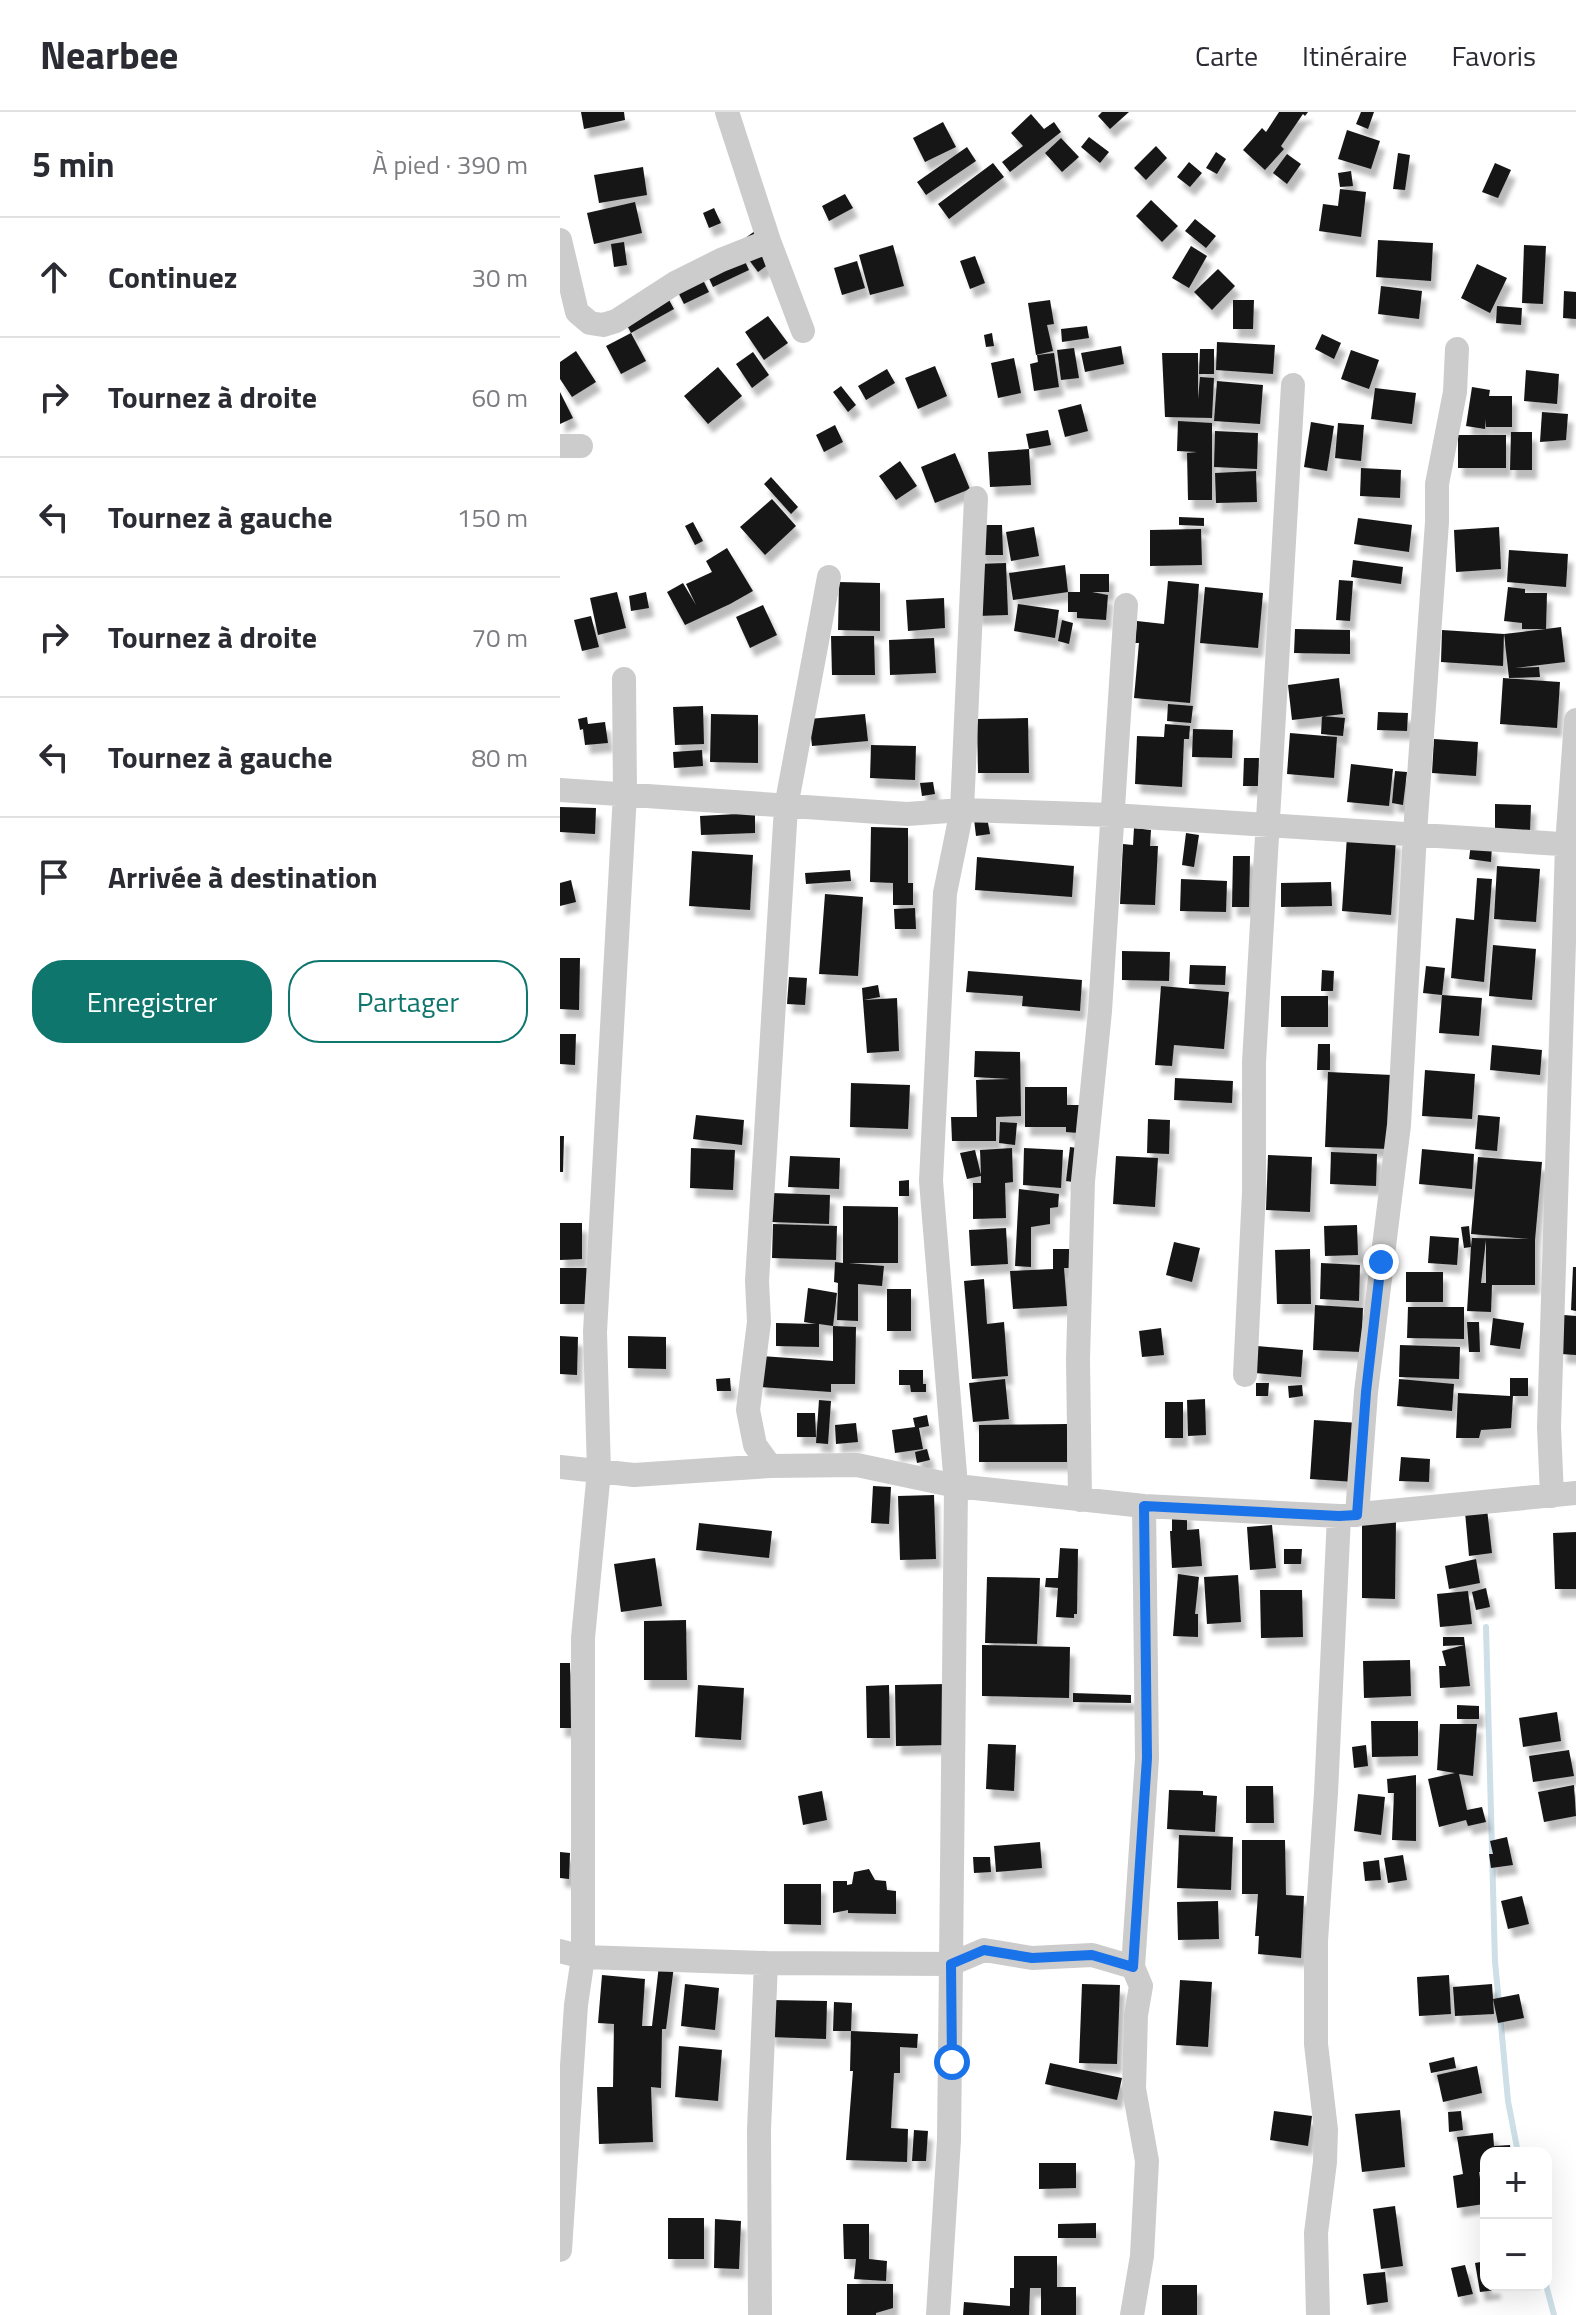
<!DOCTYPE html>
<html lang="fr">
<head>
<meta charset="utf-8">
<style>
  :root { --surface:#fff; --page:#f2f2f3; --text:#2b2b33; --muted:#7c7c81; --line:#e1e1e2; --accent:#0f766e }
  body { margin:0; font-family:"Titillium Web",sans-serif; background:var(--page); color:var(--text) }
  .controls { position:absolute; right:24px; bottom:24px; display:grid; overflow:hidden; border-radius:16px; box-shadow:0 8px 32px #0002 }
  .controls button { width:72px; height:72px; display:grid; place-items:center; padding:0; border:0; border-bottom:2px solid var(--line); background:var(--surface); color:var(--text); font:40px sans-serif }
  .stop { position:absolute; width:24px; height:24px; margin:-18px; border:6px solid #1a73e8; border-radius:50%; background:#fff }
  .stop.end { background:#1a73e8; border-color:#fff; box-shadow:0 2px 8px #0008 }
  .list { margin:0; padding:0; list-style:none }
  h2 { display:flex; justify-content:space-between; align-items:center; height:104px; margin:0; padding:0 32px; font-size:34px }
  h2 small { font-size:26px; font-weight:400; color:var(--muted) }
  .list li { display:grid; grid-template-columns:52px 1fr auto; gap:24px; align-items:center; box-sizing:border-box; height:120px; padding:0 32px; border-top:2px solid var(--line) }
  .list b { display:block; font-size:30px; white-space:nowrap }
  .list em { font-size:26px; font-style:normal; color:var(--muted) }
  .actions { display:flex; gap:16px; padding:24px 32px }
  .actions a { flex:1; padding:18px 0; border:2px solid var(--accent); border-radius:32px; text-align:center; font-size:28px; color:var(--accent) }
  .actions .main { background:var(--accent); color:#fff }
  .icon { flex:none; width:44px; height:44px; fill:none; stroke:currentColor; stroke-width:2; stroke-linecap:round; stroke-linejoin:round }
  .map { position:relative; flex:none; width:1016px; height:2203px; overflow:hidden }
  header { display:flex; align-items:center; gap:48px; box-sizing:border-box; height:112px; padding:0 40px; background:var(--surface); border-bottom:2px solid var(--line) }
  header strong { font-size:38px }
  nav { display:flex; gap:44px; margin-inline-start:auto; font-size:28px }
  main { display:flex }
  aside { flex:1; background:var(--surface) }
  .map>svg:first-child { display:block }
</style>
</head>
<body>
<header>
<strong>Nearbee</strong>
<nav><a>Carte</a><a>Itinéraire</a><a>Favoris</a></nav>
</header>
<main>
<aside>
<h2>5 min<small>À pied · 390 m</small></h2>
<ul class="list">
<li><svg class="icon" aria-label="ahead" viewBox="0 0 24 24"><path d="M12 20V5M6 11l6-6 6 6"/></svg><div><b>Continuez</b></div><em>30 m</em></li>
<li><svg class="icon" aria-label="right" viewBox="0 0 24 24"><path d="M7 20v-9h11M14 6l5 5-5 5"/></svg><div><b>Tournez à droite</b></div><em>60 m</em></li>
<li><svg class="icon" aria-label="left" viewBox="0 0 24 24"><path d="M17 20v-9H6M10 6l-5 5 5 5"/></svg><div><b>Tournez à gauche</b></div><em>150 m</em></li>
<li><svg class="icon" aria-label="right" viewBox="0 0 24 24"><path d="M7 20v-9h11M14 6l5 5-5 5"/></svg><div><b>Tournez à droite</b></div><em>70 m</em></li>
<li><svg class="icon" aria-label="left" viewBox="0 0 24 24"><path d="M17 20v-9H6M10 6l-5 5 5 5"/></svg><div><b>Tournez à gauche</b></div><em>80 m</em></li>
<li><svg class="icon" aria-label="arrive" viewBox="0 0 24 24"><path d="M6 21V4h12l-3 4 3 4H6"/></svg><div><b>Arrivée à destination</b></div></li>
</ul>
<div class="actions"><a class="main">Enregistrer</a><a>Partager</a></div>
</aside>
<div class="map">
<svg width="1016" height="2203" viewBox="0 0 1016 2203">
  <defs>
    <filter id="shadow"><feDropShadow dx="5" dy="9" stdDeviation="2" flood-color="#0004"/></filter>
  </defs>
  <rect width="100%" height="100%" fill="#fff"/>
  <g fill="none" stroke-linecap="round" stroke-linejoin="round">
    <path stroke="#cedfe8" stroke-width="6" d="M926,1515L935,1850L939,1891
      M940,1902L948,1989L958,2041
      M986,2173L994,2203"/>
  </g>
  <path fill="#161616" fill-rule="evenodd" filter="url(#shadow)" d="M21,0H64L65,8L24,17Z
    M542,0H569L550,17L538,4Z
    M719,0H748L745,4L743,2L721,34L724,37L705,58L683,38L702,16L706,20Z
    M801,0H814L808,17L796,12Z
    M471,2L484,17L494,10L501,20L450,60L442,50L463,34L451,21Z
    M383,10L396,35L365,50L353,26Z
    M787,18L820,29L811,57L778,47Z
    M529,25L549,40L540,51L521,35Z
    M501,26L519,45L502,60L485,41Z
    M596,34L607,46L586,68L574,56Z
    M407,35L416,49L366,83L357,70Z
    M656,40L666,47L657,62L646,56Z
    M838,41L850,43L845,78L833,77Z
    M727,42L741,52L727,72L713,61Z
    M629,50L642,61L630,75L617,65Z
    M433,51L444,65L389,107L378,92Z
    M935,51L951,58L938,86L922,80Z
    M83,55L87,83L39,91L34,63Z
    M791,59L793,74L780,75L778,61Z
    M780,77L806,80L801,125L759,119L763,92L778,94Z
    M285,82L293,96L269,109L262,94Z
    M591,88L618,114L602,130L576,104Z
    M75,90L82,121L34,132L27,101Z
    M154,96L161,111L149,116L143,101Z
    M635,107L656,124L646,136L625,119Z
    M199,116L220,144L198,160L177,132L189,158L153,175L140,147L177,132Z
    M818,128L873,131L871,169L816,165Z
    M64,130L67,153L54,155L51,132Z
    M333,133L344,174L310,183L299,143Z
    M964,133L986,134L983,192L962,191Z
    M631,134L647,144L629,176L612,166Z
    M415,144L425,171L410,177L400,149Z
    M297,149L305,176L282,183L274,156Z
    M917,152L947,166L930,201L901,186Z
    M136,154L149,180L124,192L111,166Z
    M658,157L675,174L652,198L634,180Z
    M101,173L114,197L71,221L86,249L61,262L46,234L71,221L58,196Z
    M821,174L862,179L859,207L818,202Z
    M1004,179L1016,180V207L1003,206Z
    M490,188L494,212L487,213L493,239L476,243L468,191Z
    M673,188H694L693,217H673Z
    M937,194L962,196L961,213L936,211Z
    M208,204L228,231L204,248L185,220Z
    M527,214L529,226L502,230L501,217Z
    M432,221L434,234L426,235L424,223Z
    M762,222L781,231L774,247L755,237Z
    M657,230L715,233L713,262L656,258Z
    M561,234L564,252L525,260L521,241Z
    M514,236L519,266L501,268L497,238Z
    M640,237H654V262H639Z
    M791,238L819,248L809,277L781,267Z
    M16,239L36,270L12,285L0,267V250Z
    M193,240L209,263L192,276L176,252Z
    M494,241L499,275L474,279L470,252L478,250L477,243Z
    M602,241H638V287L640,265L654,266L652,306L605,305Z
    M454,246L461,281L438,286L431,251Z
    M375,254L387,284L358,297L345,266Z
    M158,255L182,284L148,312L124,284Z
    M327,257L335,271L306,288L298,274Z
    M966,258L999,262L997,292L964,289Z
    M657,269L703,273L700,312L654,309Z
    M281,274L296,293L288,300L273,280Z
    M912,275L930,278L929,284H952V315H926V307L925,317L906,314Z
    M815,276L856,281L852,312L811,307Z
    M0,280L13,306L0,312Z
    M521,292L528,319L505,325L498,298Z
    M982,300L1008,302L1006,328L980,330Z
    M618,309L652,311V388H628L627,341L637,340L617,339Z
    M751,310L774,314L767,359L744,355Z
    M778,311L804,313L801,349L775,346Z
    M275,313L283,330L264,340L256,323Z
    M488,318L491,333L469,337L466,322Z
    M655,319L698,321L697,357L654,355Z
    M951,320H972V358H950Z
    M898,323H946V356H898Z
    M469,337L471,373L430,375L428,340Z
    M395,341L410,377L375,391L361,355Z
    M340,349L357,374L336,388L319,364Z
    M801,356L841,358L840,386L800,384Z
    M696,359L697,390L656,391L655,361Z
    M211,365L238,395L231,402L204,372Z
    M212,387L236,414L205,443L180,415Z
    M619,405L644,406V414L619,413Z
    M798,406L852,413L849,440L794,432Z
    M133,410L143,429L135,433L125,414Z
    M418,413H442L443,443H419Z
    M474,415L479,444L451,449L446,420Z
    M939,415L941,457L896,460L894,418Z
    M641,417L642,453L590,454V418Z
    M167,436L193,479L170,492L125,513L107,480L123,471L136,493L126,472L152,460L146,449Z
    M949,438L1008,442L1006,475L947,470Z
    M793,448L843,455L841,472L791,465Z
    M446,451L448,503L416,504L415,452Z
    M505,453L508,480L453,488L449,461Z
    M520,462H549V480H532L548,483L546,508L517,506V500H508V480H520Z
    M779,468L793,469L790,509L776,508Z
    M608,469L639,472L630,591L574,586L579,531H575L577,509L604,512Z
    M279,470L320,471V519L278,518Z
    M645,475L703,481L698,536L640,531Z
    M948,475L965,477V481H987L986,517L1001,515L1005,550L955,556L979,555L980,565L949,566L944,522L943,554L881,550L882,518L944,522L986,517H962V511L944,509Z
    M57,480L66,516L38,523L30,486Z
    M86,480L89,496L71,499L69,484Z
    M384,486L385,516L348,519L346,488Z
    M458,492L499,498L495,526L454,519Z
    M203,493L217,523L190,536L176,505Z
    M31,504L39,535L22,539L14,508Z
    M502,508L513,511L509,532L498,529Z
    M735,517L790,518V542L734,541Z
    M271,524H314L315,563H272Z
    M374,526L376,561L330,563L329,528Z
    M779,566L783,602L732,608L728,573Z
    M943,566L1000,570L997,616L940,612Z
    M608,592L633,594L631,611L607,609Z
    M143,594L144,632L115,633L113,595Z
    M818,600L848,601L847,619L817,618Z
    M151,602L198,603V651L150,650Z
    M305,602L308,629L252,634L249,607Z
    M762,604L785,606L783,624L761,622Z
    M27,605L28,612L45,610L48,631L25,633L23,617L20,618L18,607Z
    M468,606L469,661H418L417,607Z
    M605,612L630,614L629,627H624L622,675L575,672L577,624L604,625Z
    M633,617L673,618L672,646L632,645Z
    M730,621L777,625L774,666L727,662Z
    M874,627L918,630L916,664L872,661Z
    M311,633L356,634L355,668L310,666Z
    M142,638L143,654L114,656L113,640Z
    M684,646H699L698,674H683Z
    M791,652L833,657L829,694L787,690Z
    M835,659L847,660L843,693L832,691Z
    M373,670L375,682L362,684L360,671Z
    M935,692L971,693L970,719L935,717Z
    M0,695L36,696L35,722L0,720Z
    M195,701V721L141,723L140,704Z
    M427,705L430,722L416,724L414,707Z
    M311,715L348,716V771H353V793H333V771L310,770Z
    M574,716L591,718L590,734H598L595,793L560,792L563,732L573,733Z
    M626,721L639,723L634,755L622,753Z
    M787,724L836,727L831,803L782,799Z
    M911,732L932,734L931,750L909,747Z
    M132,739L193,743L190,798L129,794Z
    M673,744H690L689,795H672Z
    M417,745L514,754L512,785L415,778Z
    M937,754L980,757L976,810L934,807Z
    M290,758L291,769L246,772L245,761Z
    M917,766L932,767L924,870L891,866L896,806L914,808Z
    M621,767L667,769L666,800L620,799Z
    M11,768L16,790L0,794V771Z
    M771,770L772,794L721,795V771Z
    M265,782L303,785L298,864L259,862Z
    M355,796L356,817H335L334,797Z
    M933,833L976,837L972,888L929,884Z
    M562,839L610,840L609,869L562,868Z
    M0,846H20L19,898L0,897Z
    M630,853L666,854L665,873L629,872Z
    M866,854L885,856L882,883L863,881Z
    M762,858L774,859L773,879H761Z
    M408,859L522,868L520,899L462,894L463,884L406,880Z
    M229,865L247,866L245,893L227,892Z
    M318,873L320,885L304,888L337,886L339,939L307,941L302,876Z
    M601,874L669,880L664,937L614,933L612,954L595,953Z
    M882,883L922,886L919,924L879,921Z
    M721,884H768V915H721Z
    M0,922H16L15,953L0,952Z
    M758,932H770V958H757Z
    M932,933L982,938L980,963L930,958Z
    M415,939L460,940L461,1004L436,1005V1029H392L391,1005H417L416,968L450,967L414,965Z
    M865,958L915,962L912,1007L862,1004Z
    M768,960L832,963L829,1037L765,1035Z
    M615,966L673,969L672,991L614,988Z
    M291,971L350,973L348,1017L290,1015Z
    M465,975H507V993H519V1021L506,1020V1015H465Z
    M136,1003L184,1008L182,1033L133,1027Z
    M918,1003L940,1005L937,1039L915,1037Z
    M588,1007L610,1008L609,1042L587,1041Z
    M440,1010L457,1011L455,1033L439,1031Z
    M0,1024H4L3,1060H0Z
    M510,1035L517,1036L513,1070L506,1069Z
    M131,1036L175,1038L173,1078L130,1076Z
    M452,1036L453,1070L445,1071L446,1106L413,1107V1071H421V1064L407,1067L400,1041L415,1038L421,1063L420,1038Z
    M464,1036L503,1038L501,1076L463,1073Z
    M862,1037L914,1042L912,1077L859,1072Z
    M771,1040L817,1042L816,1074L770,1072Z
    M708,1043L752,1045L750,1100L706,1098Z
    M230,1044L280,1046L279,1077L228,1075Z
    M556,1044L598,1046L595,1095L553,1092Z
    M918,1045L982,1050L975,1128V1173H932L931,1200L907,1199L911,1135L904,1136L901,1115L909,1114L911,1135L912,1126L969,1127L911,1122ZM926,1128V1171H921Z
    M349,1068V1084H339V1069Z
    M459,1077L499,1082L498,1095L490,1096V1112L471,1115V1155L455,1154Z
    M212,1081L270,1083L269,1112L211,1110Z
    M283,1094L338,1095V1151H289L324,1154L322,1174L298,1172V1209L277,1208L278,1171L274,1170L275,1150L283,1151Z
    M0,1111H22V1147L0,1148Z
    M213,1112L277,1114L276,1148L212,1146Z
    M797,1113L798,1143L765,1144L764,1114Z
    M446,1116L448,1152L411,1154L409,1118Z
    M870,1124L899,1126L897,1153L868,1151Z
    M614,1130L640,1136L632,1170L606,1163Z
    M493,1137H511V1156H504L507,1194L453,1197L450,1159L493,1157Z
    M750,1137L751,1192H717L715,1138Z
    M761,1151L800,1153L799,1189L760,1187Z
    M1013,1155H1016V1199L1011,1198Z
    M0,1156H30L31,1192H0Z
    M846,1160H883V1190H846Z
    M424,1167L427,1212L444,1210L448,1264L412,1267L404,1169Z
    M248,1176L277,1181L273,1214L296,1215L295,1272H271V1280L200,1275L201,1244L273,1249V1214L259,1212V1235L216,1234V1211L256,1212L244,1210Z
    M327,1177H351V1219H327Z
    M755,1193L803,1196L801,1240L753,1238Z
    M848,1195H904V1227L847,1226Z
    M1004,1203L1016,1204V1243L1001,1242Z
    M933,1206L964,1211L960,1237L930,1233Z
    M907,1210H919L920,1240H909Z
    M601,1216L604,1243L582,1245L579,1219Z
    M0,1224L18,1225L17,1263L0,1262Z
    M68,1224L106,1225V1257L68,1256Z
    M840,1233L900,1235L899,1267L839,1265Z
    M697,1234L743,1238L741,1265L695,1261Z
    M339,1258H363V1272H366V1280H351L350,1273H339Z
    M170,1266L171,1279H157L156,1267Z
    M950,1266H968V1284H953L951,1316L921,1318L919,1326H896L898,1281L950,1284Z
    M445,1267L449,1307L413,1310L409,1271Z
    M839,1267L894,1272L892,1299L837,1294Z
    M696,1271H709L708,1284H696Z
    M742,1273L743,1284L729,1286L728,1274Z
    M645,1287L646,1323L628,1324L627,1288Z
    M259,1288L271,1289L268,1332L256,1331Z
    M605,1290H623V1326H605Z
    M237,1301H255L256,1325H237Z
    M367,1303L369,1314L359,1316L363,1337L335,1341L332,1318L355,1315L353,1306Z
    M754,1308L799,1311L795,1370L750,1367Z
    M296,1311L298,1330L276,1332L275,1313Z
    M507,1312V1350H419V1313Z
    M367,1337L370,1348L357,1351L355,1340Z
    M841,1345L870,1347L869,1370L839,1369Z
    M313,1374L331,1375L329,1412L311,1411Z
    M374,1383L376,1447L340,1448L338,1384Z
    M927,1397L932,1441L909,1444L905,1400Z
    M612,1399H627V1418L639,1417L642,1454L612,1456L610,1419H612Z
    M802,1409H836L835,1487L802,1486Z
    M139,1411L212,1419L209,1446L136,1438Z
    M712,1413L716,1456L690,1458L687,1415Z
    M1016,1420V1477H995L993,1421Z
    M500,1436L518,1437L517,1502H514V1506L496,1505L498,1476L485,1475L486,1466H498Z
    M724,1437H742L741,1452H724Z
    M95,1446L102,1494L61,1500L54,1452Z
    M916,1447L920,1471L889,1477L885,1454Z
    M618,1462L639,1465L635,1502H638V1525L613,1524Z
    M678,1463L681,1510L647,1512L644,1465Z
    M427,1465L480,1466L477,1532L425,1531Z
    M926,1476L930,1495L916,1498L912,1480Z
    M700,1478H742L743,1525L701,1526Z
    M908,1479L912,1512L880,1515L877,1482Z
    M126,1508L127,1568H84V1509Z
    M883,1525H904L910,1574L880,1576L879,1554H886L882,1539L904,1533L883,1534Z
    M422,1533L510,1535L509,1586L422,1584Z
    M850,1548L851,1584L804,1586L803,1549Z
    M0,1551H10L11,1616H0Z
    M386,1572L387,1633L336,1634L335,1573Z
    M138,1573L184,1576L181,1628L135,1625Z
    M329,1573L330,1626H307L306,1574Z
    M513,1581L571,1583V1591L513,1590Z
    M897,1593L919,1594V1607H897Z
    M997,1600L1001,1629L963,1635L959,1606Z
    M811,1609H858V1644L812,1645Z
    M880,1612H917L913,1664L899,1662L907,1698L922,1695L926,1710L908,1714L906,1708L879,1715L868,1667L895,1661L877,1658Z
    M428,1632L456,1633L454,1679L426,1677Z
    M806,1633L808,1654L794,1656L792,1635Z
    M1009,1638L1014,1664L973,1670L969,1644Z
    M856,1663V1729L832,1728L834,1681H828L827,1667Z
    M1014,1673L1016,1704L984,1710L978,1680Z
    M686,1674H713L714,1711H686Z
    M609,1678L643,1679V1683L657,1684L655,1720L607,1717Z
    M262,1679L267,1708L243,1713L238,1684Z
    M798,1682L825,1685L821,1723L794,1719Z
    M619,1723L673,1725L671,1778L617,1776Z
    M947,1725L953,1753L931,1756L929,1742H933L930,1729Z
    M682,1728H725L726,1783L744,1784L741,1846L698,1842L699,1824H695L698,1782H682Z
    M480,1730L482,1756L436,1760L434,1734Z
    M0,1740L10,1741L9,1767L0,1766Z
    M843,1743L847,1768L828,1771L824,1746Z
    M413,1745H430L431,1760L414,1761Z
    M819,1748L821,1768L805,1769L803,1750Z
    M309,1757L315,1768L326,1769L327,1778L336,1779V1802L288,1801V1798L273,1801V1769H287V1773L292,1772L294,1760Z
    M224,1772H261V1813L224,1812Z
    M962,1784L969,1812L948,1817L941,1789Z
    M658,1789L659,1827L618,1828L617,1790Z
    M99,1853L114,1854L106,1917H102L101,1976L91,1975L93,2030L39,2032L37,1975H53L54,1912L38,1911L42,1863L85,1867L82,1914H92Z
    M889,1863L891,1902L859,1904L857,1865Z
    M620,1868L652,1870L648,1935L616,1933Z
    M125,1872L159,1876L155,1918L121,1914Z
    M522,1872L560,1873L557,1952L519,1951Z
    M932,1872L934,1902L895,1904L893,1875Z
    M959,1882L964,1906L938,1911L933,1887Z
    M211,1888L267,1889L266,1927L210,1925Z
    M274,1890L292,1891L291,1919H273Z
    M291,1919L358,1922L357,1936L340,1935V1961H334L331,2016L348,2017L347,2050L286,2048L293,1959H290Z
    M119,1934L162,1938L158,1989L115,1985Z
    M894,1945L896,1956L871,1961L869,1951Z
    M490,1951L562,1966L557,1988L485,1972Z
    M917,1954L922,1981L883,1990L877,1963Z
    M840,1998L845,2055L802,2060L795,2002Z
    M714,1999L752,2004L748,2034L710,2028Z
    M901,1999L903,2018L889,2020L888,2000Z
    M354,2018L368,2019L366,2049H352Z
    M933,2021L934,2034L950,2033L951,2041H926V2060H919L924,2092L897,2096L893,2064L903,2062L897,2025Z
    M479,2051H516V2076L479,2077Z
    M835,2094L843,2154L821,2157L813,2097Z
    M108,2106H144V2147H108Z
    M155,2107L181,2109L179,2157L154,2156Z
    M536,2111V2126H498V2112Z
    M283,2112H309V2147L327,2149L326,2169L294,2167L296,2147H284Z
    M454,2144H497V2175H516V2203H481V2176H470L469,2203H403L404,2190L450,2194V2176H454Z
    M926,2149V2173H935L936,2178L920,2180L915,2151Z
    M905,2153L913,2182L898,2185L891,2156Z
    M825,2160L828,2190L807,2193L803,2162Z
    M287,2172H333V2196L316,2201V2203H287Z
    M602,2173H637V2203H602Z"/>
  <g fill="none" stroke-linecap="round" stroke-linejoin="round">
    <path stroke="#ccc" stroke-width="24" d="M167,0L209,129L243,219
      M0,128L17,200L30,211L43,213L56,209L115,171L161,148L209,129
      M0,334H21
      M0,678L347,702L402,698L552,703L1016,733
      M685,1263L694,1080V950L733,273
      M210,1354L195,1333L188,1298L199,1210L197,1169L226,695L269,465
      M0,1355L74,1363L210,1354L297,1353L396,1374L584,1394L779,1404L1016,1381
      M992,1384L989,1315L1007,733L1016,608
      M520,1388L518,1247L523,1069L540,899L566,493
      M797,1403L806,1280L839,1013L855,721L877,410V372L895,280L897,237
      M0,1839L23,1845V1526L39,1359L35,1220L65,682L64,567
      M0,2138L16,1893L23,1845L206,1851L391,1852L396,1374L371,1069L385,781L402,698L416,386
      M200,2203L199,2018L206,1851
      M378,2203L389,2028L391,1852L424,1838L472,1846L532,1843L573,1855L587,1646L584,1394
      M572,2203L582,2144L587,2049L574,1977L576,1903L581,1874L573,1855
      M758,2203L756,2121L765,2050L766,2018L756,1932V1829L766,1681L779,1404"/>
  </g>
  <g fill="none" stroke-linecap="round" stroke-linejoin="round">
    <path stroke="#1a73e8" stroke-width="10" d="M392,1950L391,1852L424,1838L472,1846L532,1843L573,1855L587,1646L584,1394L779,1404L797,1403L806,1280L821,1150"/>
  </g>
</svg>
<div class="controls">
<button>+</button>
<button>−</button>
</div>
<div class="stop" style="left:392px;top:1950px"></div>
<div class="stop end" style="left:821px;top:1150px"></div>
</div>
</main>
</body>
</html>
